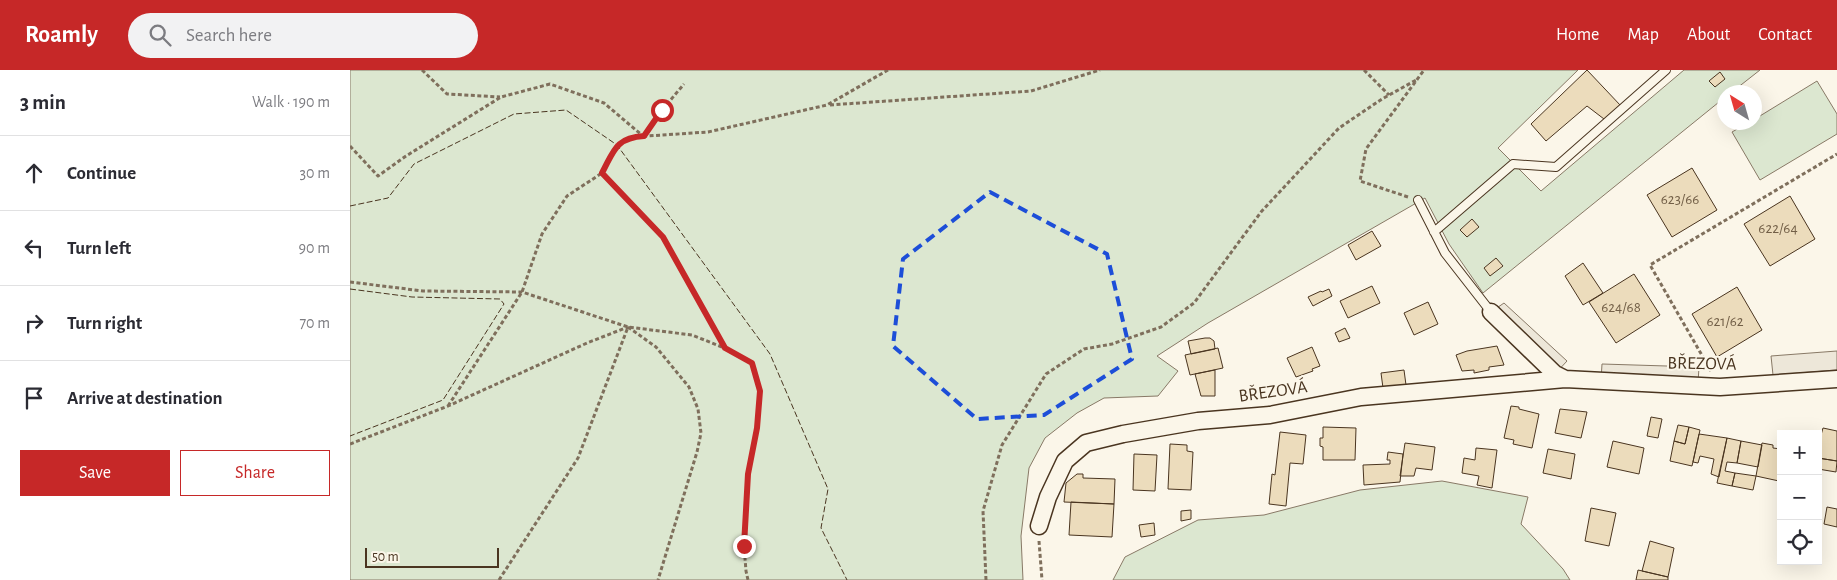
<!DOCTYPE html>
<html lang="en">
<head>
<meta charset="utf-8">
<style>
  :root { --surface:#fff; --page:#f2f2f3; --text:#2b2b33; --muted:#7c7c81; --line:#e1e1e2; --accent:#c62828 }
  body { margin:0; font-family:"Alegreya Sans",sans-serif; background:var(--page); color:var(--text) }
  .controls { position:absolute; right:15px; bottom:15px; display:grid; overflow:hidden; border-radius:0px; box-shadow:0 5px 20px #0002 }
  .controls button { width:45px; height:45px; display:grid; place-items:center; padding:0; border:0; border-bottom:1px solid var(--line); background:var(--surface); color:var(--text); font:25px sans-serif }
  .compass { position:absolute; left:1367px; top:15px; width:45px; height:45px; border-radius:50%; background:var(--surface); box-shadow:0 5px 20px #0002; rotate:323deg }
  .scale { position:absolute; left:15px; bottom:12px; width:134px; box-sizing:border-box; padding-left:5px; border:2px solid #4a3520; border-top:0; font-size:14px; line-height:18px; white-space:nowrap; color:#4a3520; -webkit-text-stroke:4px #fbf6e9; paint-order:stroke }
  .stop { position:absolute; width:15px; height:15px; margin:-11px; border:4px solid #c62828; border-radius:50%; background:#fff }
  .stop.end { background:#c62828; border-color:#fff; box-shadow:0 1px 5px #0008 }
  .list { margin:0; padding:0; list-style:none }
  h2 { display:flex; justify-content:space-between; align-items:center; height:65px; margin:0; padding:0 20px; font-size:21px }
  h2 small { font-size:16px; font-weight:400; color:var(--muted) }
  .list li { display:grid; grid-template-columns:32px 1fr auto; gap:15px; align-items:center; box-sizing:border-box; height:75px; padding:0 20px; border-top:1px solid var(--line) }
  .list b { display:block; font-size:19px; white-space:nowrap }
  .list em { font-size:16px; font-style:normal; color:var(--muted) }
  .actions { display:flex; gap:10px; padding:15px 20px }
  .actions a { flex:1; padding:11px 0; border:1px solid var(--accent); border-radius:0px; text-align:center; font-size:18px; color:var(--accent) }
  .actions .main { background:var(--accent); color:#fff }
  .icon { flex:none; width:28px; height:28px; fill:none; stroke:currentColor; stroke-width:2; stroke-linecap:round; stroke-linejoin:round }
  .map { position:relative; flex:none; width:1487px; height:510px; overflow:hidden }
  header { display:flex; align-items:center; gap:30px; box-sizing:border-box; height:70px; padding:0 25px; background:var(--accent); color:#fff }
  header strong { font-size:24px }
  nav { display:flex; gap:28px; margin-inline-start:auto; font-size:18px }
  .search { width:350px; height:45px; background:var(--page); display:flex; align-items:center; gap:12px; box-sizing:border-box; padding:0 18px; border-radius:28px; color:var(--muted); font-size:19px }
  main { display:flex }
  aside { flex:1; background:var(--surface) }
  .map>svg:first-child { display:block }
</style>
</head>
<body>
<header>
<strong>Roamly</strong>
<div class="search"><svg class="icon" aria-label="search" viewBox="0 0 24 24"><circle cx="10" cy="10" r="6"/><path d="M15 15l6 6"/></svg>Search here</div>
<nav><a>Home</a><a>Map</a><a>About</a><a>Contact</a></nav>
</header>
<main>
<aside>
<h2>3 min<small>Walk · 190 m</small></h2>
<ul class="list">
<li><svg class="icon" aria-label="ahead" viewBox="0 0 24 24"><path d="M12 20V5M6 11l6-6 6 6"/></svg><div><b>Continue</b></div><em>30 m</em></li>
<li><svg class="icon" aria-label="left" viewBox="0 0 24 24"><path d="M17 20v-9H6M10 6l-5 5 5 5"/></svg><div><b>Turn left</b></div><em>90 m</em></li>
<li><svg class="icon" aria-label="right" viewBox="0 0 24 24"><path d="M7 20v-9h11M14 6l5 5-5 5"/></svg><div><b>Turn right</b></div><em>70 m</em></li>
<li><svg class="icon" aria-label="arrive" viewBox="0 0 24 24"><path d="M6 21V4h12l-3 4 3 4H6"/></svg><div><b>Arrive at destination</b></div></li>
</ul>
<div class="actions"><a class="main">Save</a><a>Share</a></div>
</aside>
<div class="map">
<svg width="1487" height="510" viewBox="0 0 1487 510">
  <rect width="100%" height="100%" fill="#fbf6e9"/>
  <path fill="#dce7d0" stroke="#887966" d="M0,0H1228L1148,78L1191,121L1334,0H1410L1382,22H1374V28L1133,223L1099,174L1075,128L858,253L807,286L828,301L808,326L754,328L727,343L695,368L679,398L671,466L673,510H0Z
    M1467,11L1487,44V64L1410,110L1382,62L1398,53L1404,52L1405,49Z
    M1092,411L1178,427L1171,454L1213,499L1220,510H763L775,487L848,450L914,445L1010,420Z"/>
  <path fill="#ede7d9" stroke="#887966" d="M1154,233L1217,291L1205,304L1141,242Z
    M1487,281V300L1423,305L1421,286Z
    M1252,294L1349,297L1348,313L1251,310Z"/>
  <path fill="#ecdcbc" stroke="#4a3520" d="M1237,0L1271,36L1254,49L1237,36L1196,71L1181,54Z
    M1370,2L1375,9L1365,17L1359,11Z
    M1342,98L1367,140L1322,167L1297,125Z
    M1440,126L1465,169L1420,196L1394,154Z
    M1122,149L1129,157L1117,167L1110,160Z
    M1022,161L1031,176L1006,190L998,175Z
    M1146,188L1153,196L1140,206L1134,198Z
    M1233,193L1253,223L1233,235L1215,206Z
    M1284,204L1310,245L1266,273L1239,232Z
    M1022,216L1030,233L998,248L990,231Z
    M1387,217L1412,260L1367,287L1342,244Z
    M979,219L982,226L963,236L958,227L971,221L972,222Z
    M1078,232L1088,254L1064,265L1054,243Z
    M995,258L1000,268L989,272L985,263Z
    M855,268H860L864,271L865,279L841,284L838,271Z
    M1147,276L1154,295L1139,297V300L1124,303V300L1112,301L1106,285L1117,281Z
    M962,277L970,296L962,299L963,301L946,307L937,288Z
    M868,278L873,298L840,305L835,285Z
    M865,300V326H851L845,304Z
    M1054,300L1056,315L1033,318L1031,303Z
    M1161,336L1169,337V339L1189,344L1182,378L1163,374L1164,370L1154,368Z
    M1210,339L1237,342L1231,368L1205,363Z
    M1301,347L1312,349L1308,368L1297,366Z
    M1328,355L1339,357L1335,374L1324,371Z
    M973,357L1006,358L1005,390H973V377L970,376V368H973Z
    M1339,357L1350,360L1342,396L1320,391L1324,371L1335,374Z
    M1473,358L1487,361V391L1468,388L1470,373L1468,372V364L1471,365Z
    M930,362L956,365L953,394L940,393L936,436L919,434L922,404L925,405Z
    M1349,364L1377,368L1369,407L1361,404L1364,389L1350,386L1348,393L1343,392Z
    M1377,368L1391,371L1387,393L1377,392L1375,401L1385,403L1382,416L1367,413Z
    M1263,371L1294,378L1289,404L1257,397Z
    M1391,371L1412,375L1408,397L1387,393Z
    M1055,373L1085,377L1082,400L1066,398L1064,406H1050Z
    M1412,373L1423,375V378L1431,379L1429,411L1406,406Z
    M820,374L837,375V381L843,382L841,420L818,419Z
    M1126,378L1147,380L1142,418L1127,415L1129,406L1112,403L1114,388L1125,390Z
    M1198,379L1225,384L1221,409L1193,403Z
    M1038,382L1053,384L1050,412L1014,415L1013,395L1040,394V390H1037Z
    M784,384L807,385L805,421L783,420Z
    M1468,388L1487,391L1486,402L1468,399Z
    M1385,403L1406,406L1403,420L1382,416Z
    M727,404H733V408L765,409L764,434L714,432L716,413Z
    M721,432L764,434L762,467L719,465Z
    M1477,437L1487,439V457L1474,454Z
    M1241,438L1266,443L1259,476L1235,471Z
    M841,440V449L831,451V441Z
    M804,453L805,465L791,467L789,455Z
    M1300,471L1324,478L1318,507L1292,501Z
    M1288,500L1318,507V510H1286Z"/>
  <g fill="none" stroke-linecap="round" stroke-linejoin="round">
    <defs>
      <path id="lane" d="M1068,130L1095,183L1141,242
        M1084,162L1163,94L1206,97L1316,0"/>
      <path id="street" d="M1141,242L1205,304L1215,309
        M689,456L698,427L715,391L736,373L773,364L848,351L920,345L1011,327L1215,309L1370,317L1487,309"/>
    </defs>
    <use href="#lane" stroke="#4a3520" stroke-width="10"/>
    <use href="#street" stroke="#4a3520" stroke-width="19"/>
    <path stroke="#7f6f5c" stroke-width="3" stroke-dasharray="4 2.5" stroke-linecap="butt" d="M72,0L97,24L150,27
      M1014,0L1039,25
      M480,35L681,21L750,0
      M294,66L312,40L334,14
      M0,76L28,106L56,86L151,27L200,14L254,33L293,66
      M252,103L313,167L374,277
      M1058,127L1010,111L1016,79L1074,0
      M0,212L73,221L172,222L278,257L342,265L382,281L402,293L410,321L407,358L398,405L394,476L396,501L398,510
      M278,257L306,277L339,317L348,339L351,363L347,382L308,510
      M1361,301L1300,195L1487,84
      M98,336L172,222L192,164L217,126L252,103L267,75L282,67L358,62L477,35L538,0
      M0,374L98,336L237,273L278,257
      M689,471L692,510
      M149,510L228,388L278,257
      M636,510L633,441L652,375L696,304L734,279L762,274L811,257L844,233L911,142L989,58L1032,29L1068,9"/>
    <use href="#lane" stroke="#fbf6e9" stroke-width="8"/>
    <use href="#street" stroke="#fbf6e9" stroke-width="16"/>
    <path stroke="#4a3520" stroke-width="1" stroke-dasharray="6 2.5" stroke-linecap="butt" d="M0,136L38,128L64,94L164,44L216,40L267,75L420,284L478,419L471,458L497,510
      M0,219L62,227L150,229L154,234L93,330L0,366"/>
  </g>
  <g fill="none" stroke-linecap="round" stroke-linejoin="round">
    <path stroke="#c62828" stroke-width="6" d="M312,40L294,66C265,68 264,81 252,103L313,167L375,278L402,293L410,321L407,358L398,404L394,476"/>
  </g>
  <path fill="none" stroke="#1d4ed8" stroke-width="4" stroke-dasharray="10 6" stroke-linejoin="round" d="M640,122L757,184L782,289L694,345L627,349L543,276L553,189Z"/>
  <g text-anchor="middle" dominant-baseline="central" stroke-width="4" stroke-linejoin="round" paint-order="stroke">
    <g font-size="15" fill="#725f47">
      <text x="1330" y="129">623/66</text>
      <text x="1428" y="158">622/64</text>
      <text x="1271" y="237">624/68</text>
      <text x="1375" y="251">621/62</text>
    </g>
    <g font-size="18" fill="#4a3520" stroke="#fbf6e9">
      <text transform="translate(1352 294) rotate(1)">BŘEZOVÁ</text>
      <text transform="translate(923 322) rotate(-8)">BŘEZOVÁ</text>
    </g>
  </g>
</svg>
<div class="controls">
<button>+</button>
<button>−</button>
<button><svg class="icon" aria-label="locate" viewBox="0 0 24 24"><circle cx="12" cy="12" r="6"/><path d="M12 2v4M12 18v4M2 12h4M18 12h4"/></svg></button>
</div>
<svg class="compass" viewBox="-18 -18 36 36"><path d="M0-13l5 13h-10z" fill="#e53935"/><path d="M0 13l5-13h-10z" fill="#7c7c81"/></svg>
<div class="scale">50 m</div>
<div class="stop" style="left:312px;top:40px"></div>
<div class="stop end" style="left:394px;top:476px"></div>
</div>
</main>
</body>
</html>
